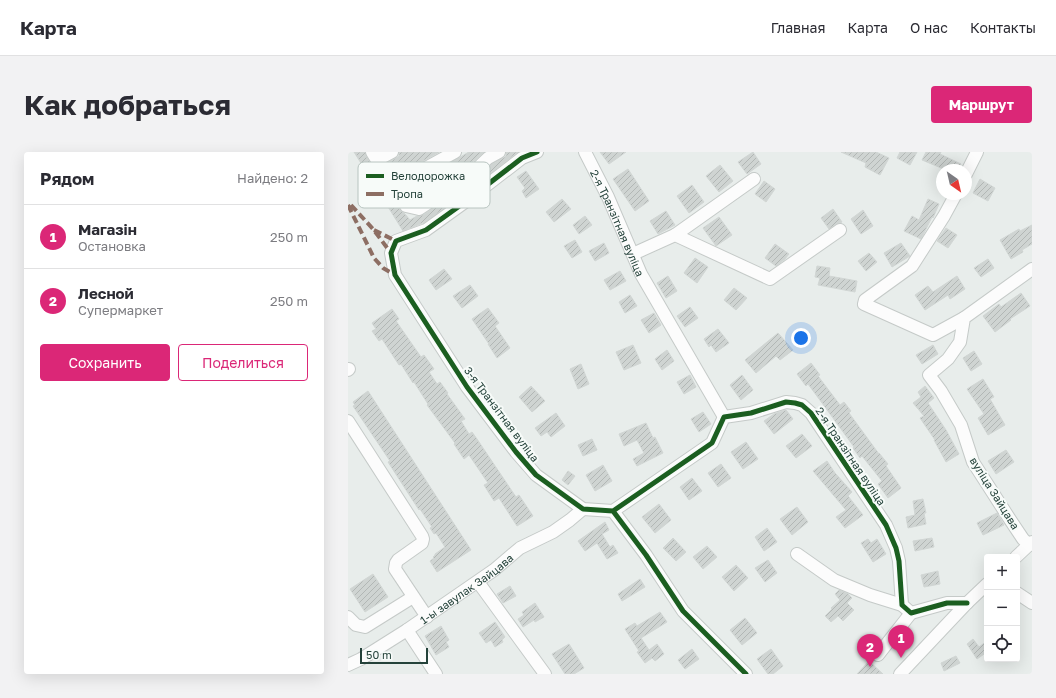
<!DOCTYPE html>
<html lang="ru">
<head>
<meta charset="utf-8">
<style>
  :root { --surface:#fff; --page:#f2f2f3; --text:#2b2b33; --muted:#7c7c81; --line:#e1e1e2; --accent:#db2777 }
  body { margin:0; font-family:"Golos Text",sans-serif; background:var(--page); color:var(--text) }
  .controls { position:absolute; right:12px; bottom:12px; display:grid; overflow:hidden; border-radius:4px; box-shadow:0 4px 16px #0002 }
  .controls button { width:36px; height:36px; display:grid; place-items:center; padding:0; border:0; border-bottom:1px solid var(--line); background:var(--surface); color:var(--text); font:20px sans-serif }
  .compass { position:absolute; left:588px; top:12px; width:36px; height:36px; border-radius:50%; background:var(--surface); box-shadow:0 4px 16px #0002; rotate:146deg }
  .scale { position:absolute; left:12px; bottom:10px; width:68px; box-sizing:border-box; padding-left:4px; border:2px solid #24423a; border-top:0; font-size:11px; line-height:14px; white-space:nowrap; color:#24423a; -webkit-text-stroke:3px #f7fbf9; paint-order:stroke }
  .you { position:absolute; left:453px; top:186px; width:14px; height:14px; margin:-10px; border:3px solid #fff; border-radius:50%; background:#1a73e8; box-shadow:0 0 0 6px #1a73e833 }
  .badge { display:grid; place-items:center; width:26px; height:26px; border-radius:50%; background:var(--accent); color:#fff; font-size:13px; font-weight:700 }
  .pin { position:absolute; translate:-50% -33px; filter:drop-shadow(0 1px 2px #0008) }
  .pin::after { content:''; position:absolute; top:21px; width:14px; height:12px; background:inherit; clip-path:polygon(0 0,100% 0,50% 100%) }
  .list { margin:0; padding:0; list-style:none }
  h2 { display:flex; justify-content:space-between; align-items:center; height:52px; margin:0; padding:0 16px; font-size:17px }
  h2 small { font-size:13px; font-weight:400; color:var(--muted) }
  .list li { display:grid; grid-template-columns:26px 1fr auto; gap:12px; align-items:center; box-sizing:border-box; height:64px; padding:0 16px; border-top:1px solid var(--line) }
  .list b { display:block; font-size:15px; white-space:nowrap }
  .list p { margin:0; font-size:13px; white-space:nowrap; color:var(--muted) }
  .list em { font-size:13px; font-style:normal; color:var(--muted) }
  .actions { display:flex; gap:8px; padding:12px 16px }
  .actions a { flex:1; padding:9px 0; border:1px solid var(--accent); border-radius:4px; text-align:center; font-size:14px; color:var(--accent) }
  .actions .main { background:var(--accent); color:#fff }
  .icon { flex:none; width:22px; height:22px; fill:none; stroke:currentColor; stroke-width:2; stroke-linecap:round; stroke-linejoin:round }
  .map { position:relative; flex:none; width:684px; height:522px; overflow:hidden; border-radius:4px }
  header { display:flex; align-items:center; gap:24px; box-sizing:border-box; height:56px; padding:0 20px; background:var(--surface); border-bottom:1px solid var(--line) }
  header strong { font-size:19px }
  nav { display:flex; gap:22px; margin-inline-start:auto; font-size:14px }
  .intro { display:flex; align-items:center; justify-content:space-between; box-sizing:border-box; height:96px; padding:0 24px }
  h1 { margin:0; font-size:28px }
  .button { padding:10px 18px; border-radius:4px; background:var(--accent); color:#fff; font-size:14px; font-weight:700 }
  main { display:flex; gap:24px; padding:0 24px }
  aside { flex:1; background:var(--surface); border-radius:4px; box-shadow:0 4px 16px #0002 }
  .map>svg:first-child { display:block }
</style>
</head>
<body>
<header>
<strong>Карта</strong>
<nav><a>Главная</a><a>Карта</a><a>О нас</a><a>Контакты</a></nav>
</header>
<div class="intro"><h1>Как добраться</h1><a class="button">Маршрут</a></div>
<main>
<aside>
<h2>Рядом<small>Найдено: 2</small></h2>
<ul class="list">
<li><span class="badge">1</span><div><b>Магазін</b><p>Остановка</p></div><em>250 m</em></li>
<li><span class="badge">2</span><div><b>Лесной</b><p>Супермаркет</p></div><em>250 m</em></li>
</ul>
<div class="actions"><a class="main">Сохранить</a><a>Поделиться</a></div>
</aside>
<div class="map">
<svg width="684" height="522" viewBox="0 0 684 522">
  <defs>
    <pattern id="building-hatch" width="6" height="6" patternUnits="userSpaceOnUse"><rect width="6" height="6" fill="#cfd4d2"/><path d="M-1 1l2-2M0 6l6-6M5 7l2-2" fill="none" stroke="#b2b7b5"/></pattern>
  </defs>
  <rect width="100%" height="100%" fill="#e8edeb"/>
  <path fill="url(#building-hatch)" stroke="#d1d6d4" d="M6,0H17L18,4L52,58L57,62L62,68L69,64L75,63L125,30L144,12L155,6L158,4V0H170L113,44L77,70L55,79Z
    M51,0H91L48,24L40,11L48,6L51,4Z
    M121,0H136L127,8L115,15L116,18L70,49L67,48L64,43L61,45L56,37Z
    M252,0H278L261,12Z
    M405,0L413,12L399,22L390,10Z
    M493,0H528L541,6L532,23L517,15L518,11Z
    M552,0H569L562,13L549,6Z
    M578,0H593L592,2L613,12L610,18H598L574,8Z
    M372,13L385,29L371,40L358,24Z
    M280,17L301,49L287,59L265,27Z
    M178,19L191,37L178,46L174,39L177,36L169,25Z
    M632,27L647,36L640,49L625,41Z
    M416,29L427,37L418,50L407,42Z
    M344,33L356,50L341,61L329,44Z
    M214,47L223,57L206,70L198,60Z
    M580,47L591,52L585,66L584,65L573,87L556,79L564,64L571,68Z
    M485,57L494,70L488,72L481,77L473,66Z
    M515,58L525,74L513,82L503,67Z
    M318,59L327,73L310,82L302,69Z
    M237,64L244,73L231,82L225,73Z
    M371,65L384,83L368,94L355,76Z
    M684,73V92L674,98L675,100L663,107L652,88L671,77L672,79Z
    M598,76L609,83L600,96L589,89Z
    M227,88L234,100L224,106L216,94Z
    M256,91L261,101L247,109L241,99Z
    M553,91L562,104L544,115L536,101Z
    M427,92L441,102L437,107L428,114L417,106Z
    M521,101L529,110L518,119L510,109Z
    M347,106L360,115L349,131L336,121Z
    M640,107L646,116L633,125L626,116Z
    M469,114L482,116L481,124L509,129L507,140L470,133L472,126L467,125Z
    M96,117L104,127L88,138L81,128Z
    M272,119L278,129L262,138L256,128Z
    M320,124L329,139L318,146L309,131Z
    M609,124L617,137L602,147L600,143L577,158L567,143L580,134L585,140Z
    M122,133L130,144L114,156L105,144Z
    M386,136L399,146L388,158L376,148Z
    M673,141L682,154L662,167L663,168L647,180L635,164L651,152L653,155Z
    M282,143L289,154L277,161L271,150Z
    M342,155L350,166L337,175L329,164Z
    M140,156L151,171L147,174L162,196L149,206L140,192H141L124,167Z
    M44,157L51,167L48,169L73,205L76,203L86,217L81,220L89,232L92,230L100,241L99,242L117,267L113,269L121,282L124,280L129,287L168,345L171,343L185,364L169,374L151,346L146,349L136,333L140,331L121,303L116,307L106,292L107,291L79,253L80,252L66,230L65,231L53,212L51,213L34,187L31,189L24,179L28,177L24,171Z
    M306,161L313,173L301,181L293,168Z
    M370,177L381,191L368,200L363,193L361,195L356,187Z
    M430,181L445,198L432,208L428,204L408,221L397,208Z
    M285,193L293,211L276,218L268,200Z
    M585,193L590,202L574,212L568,203Z
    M319,198L326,209L314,218L307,207Z
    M626,199L634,212L623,219L615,206Z
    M463,211L472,223L470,224L492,253L496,250L503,259L501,261L531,302V301L540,312L538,314L553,336L540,346L530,332L534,329L514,304L512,306L505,296L506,295L477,255L460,232L458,234L449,222Z
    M233,212L241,232L230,237L222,217Z
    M342,223L348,235L336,242L329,230Z
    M394,223L405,238L393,248L382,233Z
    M635,227L646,245L642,247L657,273L640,283L630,266L636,262L619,237Z
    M183,234L197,249L184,260L171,245Z
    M577,234L586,246L580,251L598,278L611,302L598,310L586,288H587L572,266L576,264L565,251L573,245L570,240Z
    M20,239L123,398L89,420L82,409L86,406L85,405L87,403V402L97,395L88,381L86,382L82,376L84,375L72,357L71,358L40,310L42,309L5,254L7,253L5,250Z
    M438,258L445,267L426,282L416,269L426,262Z
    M355,260L363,272L351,280L343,267Z
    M208,261L217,274L203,285L199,280L193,284L187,276Z
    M298,271L305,286L307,285L315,301L289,314L285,307L296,301L289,288L276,294L271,282Z
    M454,282L464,294L448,306L438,294Z
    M244,287L249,298L235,304L230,293Z
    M398,290L410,307L395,317L383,300Z
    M658,298L666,310L648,322L640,309Z
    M479,309L487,321L504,340L500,344L515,363L497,376L488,365L498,358L465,319Z
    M373,312L383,326L370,335L360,321Z
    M255,313L264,329L247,339L238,323Z
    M220,319L227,324L220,333L214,328Z
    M344,326L354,339L341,348L332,335Z
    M575,347L578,361H576L578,372L560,376L558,365L567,363L565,349Z
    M311,352L323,368L307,381L294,365Z
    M449,355L460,370L444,383L432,367Z
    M649,361L656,373L635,383L629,371Z
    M257,370L261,378L254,382L262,395L265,393L270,401L259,407L249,391L237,399L230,389Z
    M419,376L429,390L416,399L407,385Z
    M325,386L338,400L328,409L315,396Z
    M584,386L586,395L567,399L565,389Z
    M520,387L523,391L529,387L538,402L525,410L513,391Z
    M359,394L369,405L355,417L345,405Z
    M420,408L429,421L417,430L407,416Z
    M388,413L400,426L386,439L374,425Z
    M590,419L592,432L576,435L573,423Z
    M25,422L40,445L17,460L2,437Z
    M292,427L297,435L274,449L270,442Z
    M162,434L168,444L155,451L149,442Z
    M491,438L500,442L504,446L499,451L506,458L495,469L490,464L483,470L477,464L484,457L483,456L492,448L487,442Z
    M187,451L196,465L187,470L186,468L175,475L170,467L176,463L174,460Z
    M312,460L319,470L293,486L301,498L309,492L316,502L307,509L304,506L297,511L289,500L291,499L277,477L287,471L289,474Z
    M397,466L409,481L394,493L382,478Z
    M147,470L157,485L154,488L155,490L147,495L143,488L138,491L131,481Z
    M93,474L101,488L98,490L101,495L88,503L77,484Z
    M625,487L631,495L639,489V500L629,507L619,492Z
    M221,492L236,516L226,522H217L204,502Z
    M344,497L351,507L337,517L330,508Z
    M423,497L435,514L425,522H420L409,507Z
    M608,504L612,511L596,519L593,511Z
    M521,509L535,522H509Z"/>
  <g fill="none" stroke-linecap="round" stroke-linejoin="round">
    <defs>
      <g id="minor">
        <path d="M24,0L45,34"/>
        <path d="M107,0L45,34L58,54L71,57L121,24L140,6L151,0"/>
        <path d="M189,0L174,6L117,50L78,78L48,89L43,101L47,123L119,235L168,300L188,323L235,357L265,359L298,403L335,459L398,522"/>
        <path id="s1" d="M237,0L260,45L293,122L376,265"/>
        <path d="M29,8L44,0"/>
        <path d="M618,22L629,0"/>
        <path d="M608,42L596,64L564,114L517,148L516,152L585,183L616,166"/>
        <path d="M327,83L406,27"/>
        <path d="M285,102L327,83L422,127L492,78"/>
        <path d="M0,218L1,217"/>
        <path d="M0,269L74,384L75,387L74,391L50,408L48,411L47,417L79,465"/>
        <path d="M265,359L364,291L376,265L403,261L438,250L447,251L454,253L463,261L538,373L548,396L551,409L554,453L563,461L599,451H619"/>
        <path d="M681,393L675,387L661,366L625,310L613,273L593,239L581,223L600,207L612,190L616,166L684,117"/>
        <path d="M449,402L486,428L522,443L554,453"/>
        <path d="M668,405L684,390"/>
        <path d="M130,430L197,522"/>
        <path d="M669,441L684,451"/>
        <path d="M0,465L8,473L17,475L65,445"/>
        <path d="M59,478L88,522"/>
        <path d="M530,503L563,461"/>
        <path id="s2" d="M0,513L13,507L59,478L146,418L172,396L205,380L222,368L235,357"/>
        <path d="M552,522L619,451L639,432"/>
      </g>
    </defs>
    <use href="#minor" stroke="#c5cac8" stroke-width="14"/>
    <use href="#minor" stroke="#fcfcfc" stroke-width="12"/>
    <path stroke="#8d6e63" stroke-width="4" stroke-dasharray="8 4" stroke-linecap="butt" d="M0,53L26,106L35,116L47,123
      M3,53L25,77L43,101
      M26,78L48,89"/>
    <defs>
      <path id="cycleway" d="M189,0L174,6L117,50L78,78L48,89L43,101L47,123L119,235L168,300L188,323L235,357L265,359L298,403L335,459L398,522
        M265,359L364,291L376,265L403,261L438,250L447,251L454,253L463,261L538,373L548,396L551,409L554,453L563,461L599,451H619"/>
    </defs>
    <use href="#cycleway" stroke="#f7fbf9" stroke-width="8"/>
    <use href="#cycleway" stroke="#1b5e20" stroke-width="5"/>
  </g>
  <g text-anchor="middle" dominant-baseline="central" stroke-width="4" stroke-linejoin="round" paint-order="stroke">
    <g font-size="11" fill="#24423a" stroke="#f7fbf9">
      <text stroke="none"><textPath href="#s1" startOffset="78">2-я Транзітная вуліца</textPath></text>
      <text transform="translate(154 262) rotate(53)">3-я Транзітная вуліца</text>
      <text transform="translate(503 304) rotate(56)">2-я Транзітная вуліца</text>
      <text transform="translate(647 341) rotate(58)">вуліца Зайцава</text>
      <text stroke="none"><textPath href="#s2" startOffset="141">1-ы завулак Зайцава</textPath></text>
    </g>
  </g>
  <rect x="10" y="10" width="132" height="46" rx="6" fill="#f7fbf9" stroke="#b8c4c0" stroke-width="1"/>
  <rect x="18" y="22" width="18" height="4" fill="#1b5e20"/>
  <rect x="18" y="40" width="18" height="4" fill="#8d6e63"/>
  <g font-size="11" fill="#24423a">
    <text x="43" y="28">Велодорожка</text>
    <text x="43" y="46">Тропа</text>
  </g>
</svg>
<div class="controls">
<button>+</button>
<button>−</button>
<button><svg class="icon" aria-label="locate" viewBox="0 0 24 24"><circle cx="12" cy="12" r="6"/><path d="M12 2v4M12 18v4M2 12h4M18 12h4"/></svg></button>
</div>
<svg class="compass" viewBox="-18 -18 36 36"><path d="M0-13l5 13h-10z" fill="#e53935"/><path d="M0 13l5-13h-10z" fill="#7c7c81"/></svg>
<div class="scale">50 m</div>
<div class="you"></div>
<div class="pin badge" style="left:553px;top:506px">1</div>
<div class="pin badge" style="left:522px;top:515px">2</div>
</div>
</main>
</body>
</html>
